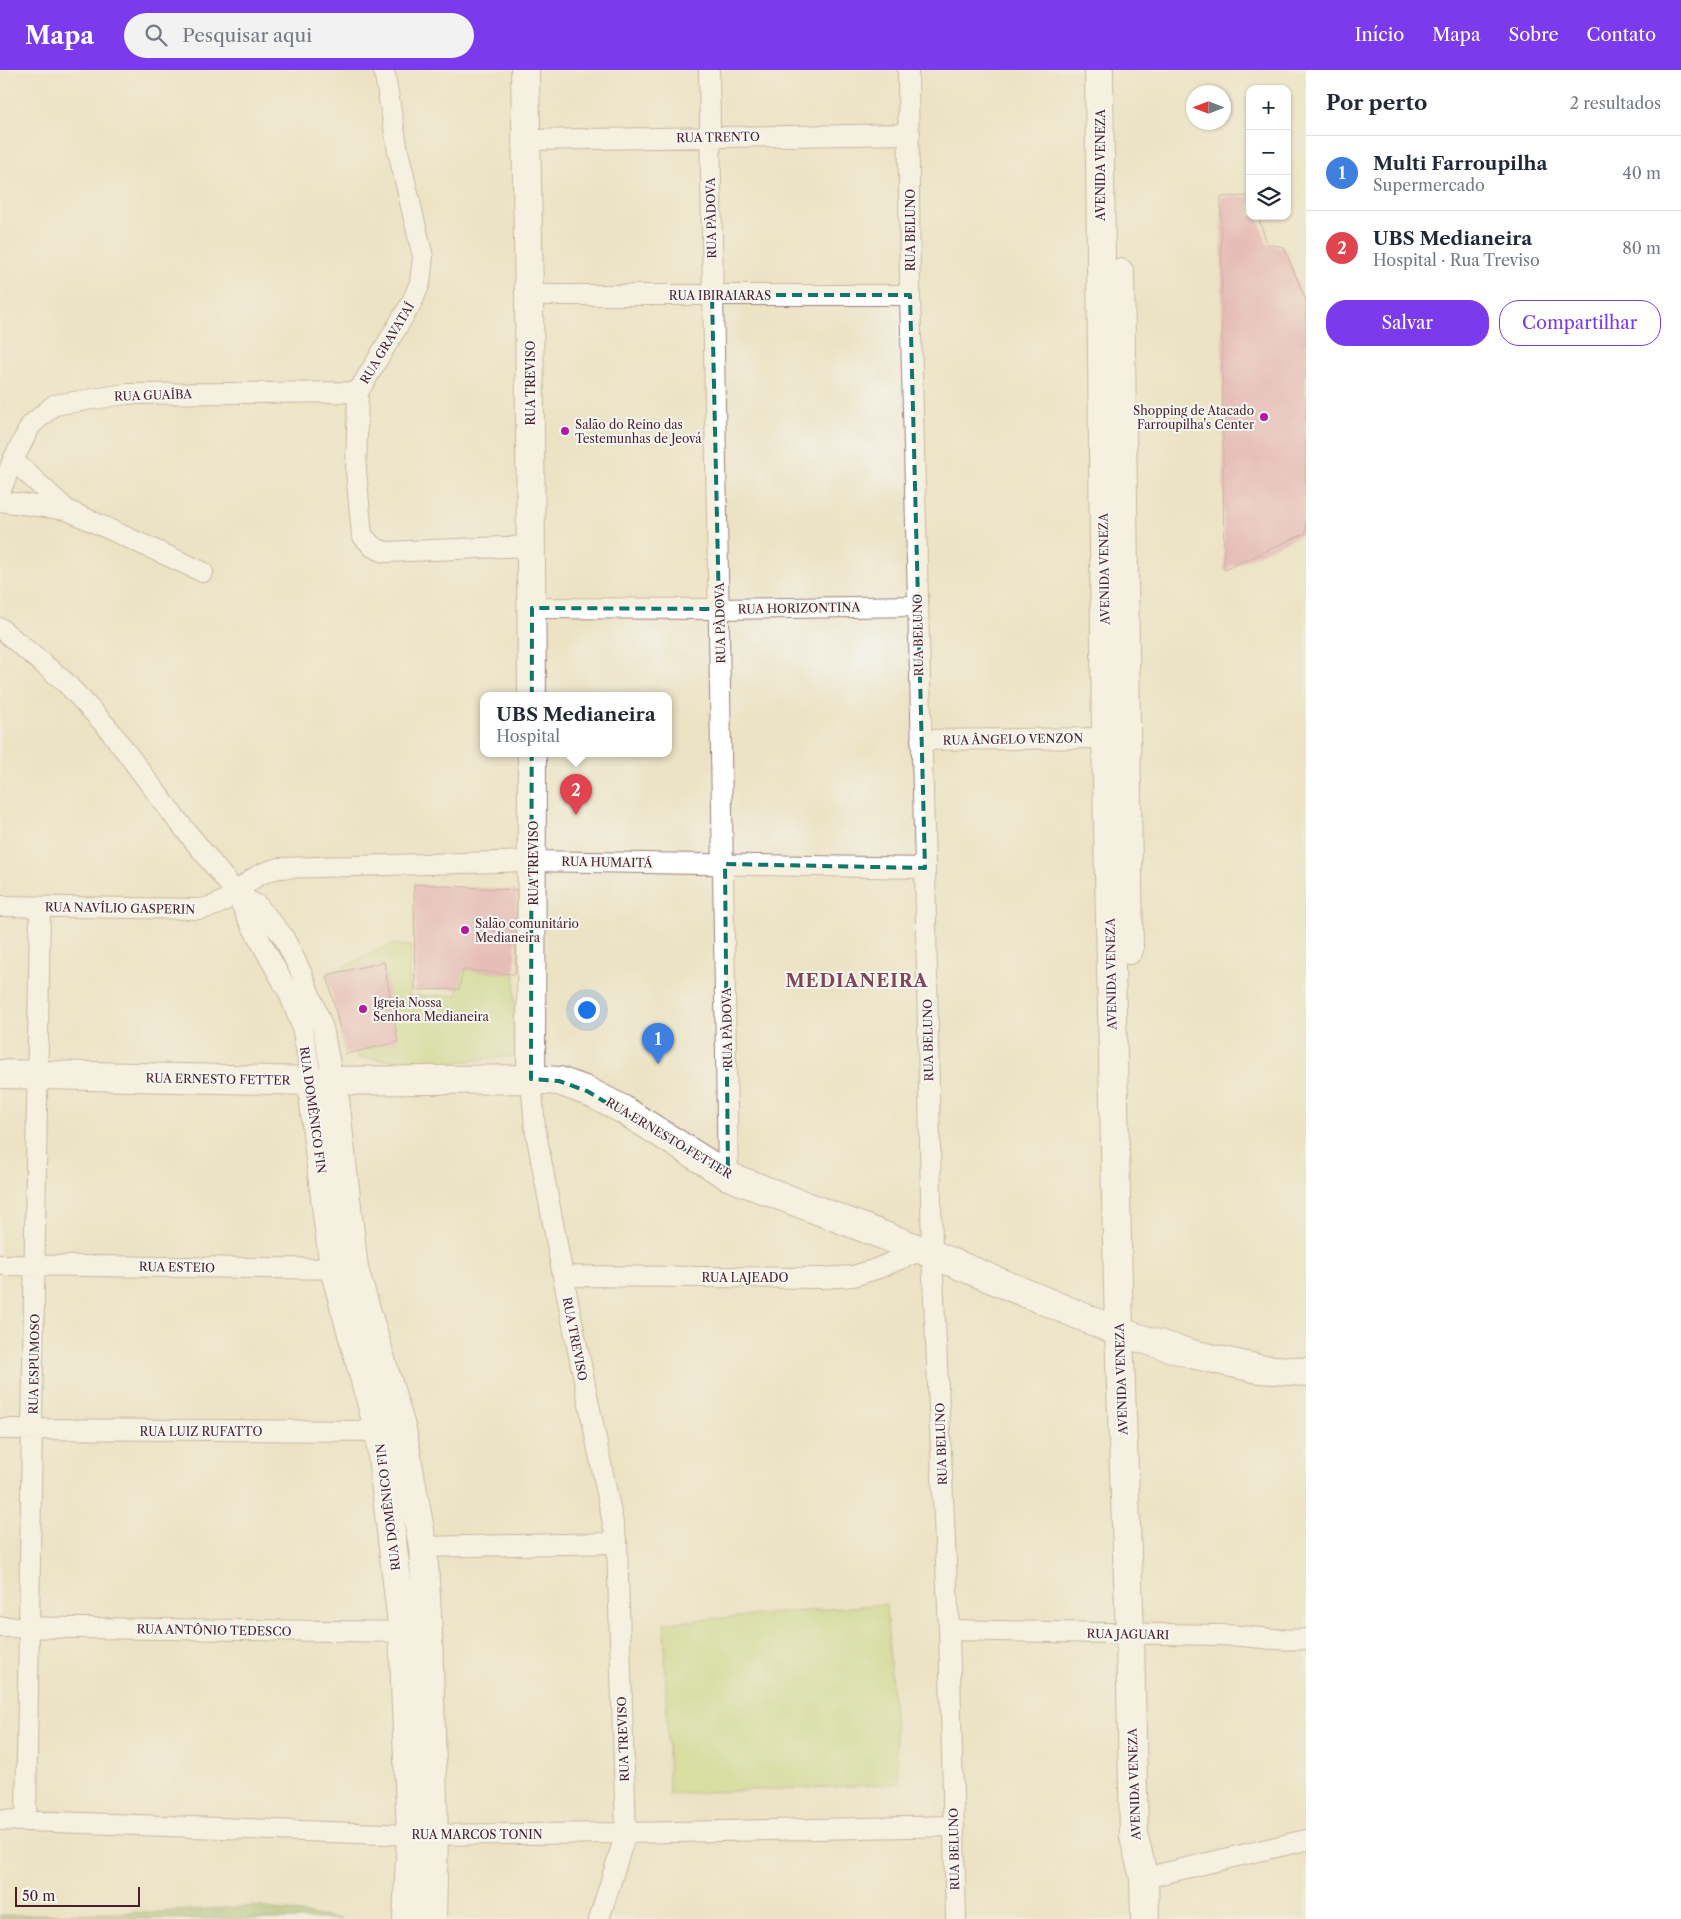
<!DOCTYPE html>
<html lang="pt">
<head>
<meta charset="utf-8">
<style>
  :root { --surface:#fff; --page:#f2f2f3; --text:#1f2937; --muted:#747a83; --line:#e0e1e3; --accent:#7c3aed }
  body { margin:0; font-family:"Libre Caslon Text",serif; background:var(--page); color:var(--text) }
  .controls { position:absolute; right:15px; top:15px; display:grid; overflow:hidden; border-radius:10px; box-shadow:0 1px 4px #0004 }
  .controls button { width:45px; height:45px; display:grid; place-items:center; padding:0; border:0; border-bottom:1px solid var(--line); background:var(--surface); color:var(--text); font:25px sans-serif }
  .compass { position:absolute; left:1186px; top:15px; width:45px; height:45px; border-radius:50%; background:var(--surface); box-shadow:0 1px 4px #0004; rotate:270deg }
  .scale { position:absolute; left:15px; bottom:12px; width:125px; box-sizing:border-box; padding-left:5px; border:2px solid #4a1f2b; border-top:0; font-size:14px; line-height:18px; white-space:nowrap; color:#4a1f2b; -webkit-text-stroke:4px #f6f6f2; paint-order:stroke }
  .you { position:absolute; left:586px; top:939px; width:18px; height:18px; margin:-12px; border:4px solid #fff; border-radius:50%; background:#1a73e8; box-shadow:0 0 0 8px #1a73e833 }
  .badge { display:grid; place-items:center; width:32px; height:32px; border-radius:50%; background:var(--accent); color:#fff; font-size:16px; font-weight:700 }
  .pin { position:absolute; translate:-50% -41px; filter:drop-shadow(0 1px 2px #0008) }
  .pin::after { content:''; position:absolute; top:26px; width:18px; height:15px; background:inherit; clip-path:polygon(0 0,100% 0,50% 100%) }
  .popup { position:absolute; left:480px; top:622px; width:192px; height:65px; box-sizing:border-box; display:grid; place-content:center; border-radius:10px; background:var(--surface); filter:drop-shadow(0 1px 4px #0005); font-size:16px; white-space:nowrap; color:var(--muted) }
  .popup b { font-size:19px; color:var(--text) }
  .popup::after { content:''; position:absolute; left:50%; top:100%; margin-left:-10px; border:10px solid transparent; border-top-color:var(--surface) }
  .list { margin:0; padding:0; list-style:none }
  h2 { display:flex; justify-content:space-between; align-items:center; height:65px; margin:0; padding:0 20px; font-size:21px }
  h2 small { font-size:16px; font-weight:400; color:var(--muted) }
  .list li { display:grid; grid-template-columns:32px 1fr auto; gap:15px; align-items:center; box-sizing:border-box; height:75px; padding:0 20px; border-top:1px solid var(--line) }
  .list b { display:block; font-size:19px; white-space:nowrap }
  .list p { margin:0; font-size:16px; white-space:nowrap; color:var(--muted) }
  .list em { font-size:16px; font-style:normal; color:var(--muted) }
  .actions { display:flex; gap:10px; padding:15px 20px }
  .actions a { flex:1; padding:11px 0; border:1px solid var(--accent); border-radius:20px; text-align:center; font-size:18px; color:var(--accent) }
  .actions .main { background:var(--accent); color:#fff }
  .icon { flex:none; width:28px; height:28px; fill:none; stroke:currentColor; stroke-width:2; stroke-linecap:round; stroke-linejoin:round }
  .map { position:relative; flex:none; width:1306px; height:1849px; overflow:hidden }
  header { display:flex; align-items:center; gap:30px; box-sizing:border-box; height:70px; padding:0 25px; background:var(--accent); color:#fff }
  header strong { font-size:24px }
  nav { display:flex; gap:28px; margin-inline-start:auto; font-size:18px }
  .search { width:350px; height:45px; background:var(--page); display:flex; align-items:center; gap:12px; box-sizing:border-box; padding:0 18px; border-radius:28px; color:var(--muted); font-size:19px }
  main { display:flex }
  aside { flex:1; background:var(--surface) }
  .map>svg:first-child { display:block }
</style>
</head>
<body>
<header>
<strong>Mapa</strong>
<div class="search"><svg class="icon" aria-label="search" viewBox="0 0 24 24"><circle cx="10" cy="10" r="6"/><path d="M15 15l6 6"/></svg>Pesquisar aqui</div>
<nav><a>Início</a><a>Mapa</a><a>Sobre</a><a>Contato</a></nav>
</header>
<main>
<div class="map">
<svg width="1306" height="1849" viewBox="0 0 1306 1849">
  <rect width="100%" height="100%" fill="#f6f6f2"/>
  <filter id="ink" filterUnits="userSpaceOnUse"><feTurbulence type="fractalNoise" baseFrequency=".02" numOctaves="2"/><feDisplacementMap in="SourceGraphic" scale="10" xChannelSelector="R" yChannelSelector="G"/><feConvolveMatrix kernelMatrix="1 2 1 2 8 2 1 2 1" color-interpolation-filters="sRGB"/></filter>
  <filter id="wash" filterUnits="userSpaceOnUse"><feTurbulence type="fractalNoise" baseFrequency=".0096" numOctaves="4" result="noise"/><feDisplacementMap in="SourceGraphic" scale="20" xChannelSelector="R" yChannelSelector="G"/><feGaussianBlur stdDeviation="1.12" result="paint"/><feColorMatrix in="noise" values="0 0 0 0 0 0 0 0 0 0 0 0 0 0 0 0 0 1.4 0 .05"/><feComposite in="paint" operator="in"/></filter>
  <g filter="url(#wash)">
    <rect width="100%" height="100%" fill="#ece3c5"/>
    <path fill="#bed579" stroke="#847a52" d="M392,874L411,876L409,926L457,925L463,900L515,904L513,986L440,994L357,988L327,905Z
      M886,1534L899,1714L669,1724L664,1553Z"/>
    <path fill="#96b669" stroke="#706a4a" d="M255,1836L341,1849H0V1845L158,1842Z"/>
    <g id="blocks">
      <path fill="#df8da7" d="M1250,126V146H1258L1267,174L1284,177L1306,231V463L1224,500L1221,127Z
        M414,814L517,820L515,904L463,900L459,919L415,920Z
        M384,892L398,972L346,984L327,905Z"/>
    </g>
  </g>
  <g filter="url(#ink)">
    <use href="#blocks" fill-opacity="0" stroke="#9b8178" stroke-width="1"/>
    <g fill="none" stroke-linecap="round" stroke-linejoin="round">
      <defs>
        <path id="street" d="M384,0L398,81L423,187L420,213L412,232L358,322L356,401L362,465L373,477L385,482L530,476
          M709,0C714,369 724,737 728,1106
          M908,0L910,225L925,798L932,1184L949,1560L956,1849
          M526,70L910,64
          M529,225H910
          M13,390L67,440
          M0,422L13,390L31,355L54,335L126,324L358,322
          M0,431L67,440L203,502
          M532,538L719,539L917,536
          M0,558L65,612L108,658L174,746L237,824L247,847L289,923L302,957L312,1011
          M921,670L1106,668
          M237,824L258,836L283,866L301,902L323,958L333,1011
          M0,836L200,839C227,835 236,820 257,806C264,802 272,800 279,798L533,791L925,798
          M531,1009L535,1058L563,1206L617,1473L626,1763L599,1849
          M0,1195L347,1199
          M563,1206L823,1208L853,1206L876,1199L922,1180
          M0,1359L390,1361
          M423,1477L617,1473
          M0,1557L416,1562
          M949,1560C1039,1562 1129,1564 1219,1565C1248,1565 1277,1572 1306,1569
          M0,1750L411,1765L626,1763L954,1756
          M26,1750C28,1446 38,1141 40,837
          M1144,1808L1306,1770"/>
        <path id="secondary" d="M525,0L529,225L532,626
          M1099,0L1106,668L1119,1262L1130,1565L1134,1767L1144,1808L1145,1849
          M1120,203L1129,880
          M0,1004L312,1011L531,1009L559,1011L587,1021L622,1039L728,1106L932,1184L1119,1262L1192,1284L1259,1299L1306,1302
          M531,1009L532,684
          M312,1011L317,1064L334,1199L379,1361L403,1562L411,1765L407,1849
          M333,1011L354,1199L402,1360L423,1477L428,1561L434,1765L432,1849"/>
      </defs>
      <use href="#street" stroke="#9b8178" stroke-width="22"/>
      <use href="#secondary" stroke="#9b8178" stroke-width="30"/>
      <use href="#street" stroke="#fff" stroke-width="20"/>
      <use href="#secondary" stroke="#fff" stroke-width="28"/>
    </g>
  </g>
  <path d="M0 0H1306V1849H0ZM712,225H910L925,798L725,794L728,1106L587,1021L559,1011L531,1009L532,538L719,539Z" fill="#ece3c5" fill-opacity=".55" fill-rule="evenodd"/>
  <path fill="none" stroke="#0f766e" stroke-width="4" stroke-dasharray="10 6" stroke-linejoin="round" d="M712,225H910L925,798L725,794L728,1106L587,1021L559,1011L531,1009L532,538L719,539Z"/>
  <g fill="#b5179e" stroke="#f6f6f2" stroke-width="2">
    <circle cx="1264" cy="347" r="5"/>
    <circle cx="565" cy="361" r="5"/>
    <circle cx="465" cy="860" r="5"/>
    <circle cx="363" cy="939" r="5"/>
  </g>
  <g text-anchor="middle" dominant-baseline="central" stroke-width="4" stroke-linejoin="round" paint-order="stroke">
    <g font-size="12" fill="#4a1f2b" stroke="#f6f6f2">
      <text transform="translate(718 67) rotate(-1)">RUA TRENTO</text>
      <text transform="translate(1100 95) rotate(-90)">AVENIDA VENEZA</text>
      <text transform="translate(711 148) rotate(-91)">RUA PÀDOVA</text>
      <text transform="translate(910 160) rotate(-90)">RUA BELUNO</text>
      <text x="720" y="225">RUA IBIRAIARAS</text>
      <text transform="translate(387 273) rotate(-59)">RUA GRAVATAÍ</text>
      <text transform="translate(530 313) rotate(-90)">RUA TREVISO</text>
      <text transform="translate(153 325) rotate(-2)">RUA GUAÍBA</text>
      <text transform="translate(1104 499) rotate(-91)">AVENIDA VENEZA</text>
      <text transform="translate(799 538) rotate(-1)">RUA HORIZONTINA</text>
      <text transform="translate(720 553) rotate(-91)">RUA PÀDOVA</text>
      <text transform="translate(918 565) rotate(-91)">RUA BELUNO</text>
      <text transform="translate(1013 669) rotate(-1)">RUA ÂNGELO VENZON</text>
      <text transform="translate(607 792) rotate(1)">RUA HUMAITÁ</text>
      <text transform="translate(533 793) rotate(-90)">RUA TREVISO</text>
      <text transform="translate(120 838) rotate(1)">RUA NAVÍLIO GASPERIN</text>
      <text transform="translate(1111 904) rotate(-91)">AVENIDA VENEZA</text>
      <text transform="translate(727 958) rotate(-91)">RUA PÀDOVA</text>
      <text transform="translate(928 970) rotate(-91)">RUA BELUNO</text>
      <text transform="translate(218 1009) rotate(1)">RUA ERNESTO FETTER</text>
      <text transform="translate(313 1040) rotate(82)">RUA DOMÊNICO FIN</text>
      <text transform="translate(669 1068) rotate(31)">RUA ERNESTO FETTER</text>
      <text transform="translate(177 1197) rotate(1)">RUA ESTEIO</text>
      <text x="745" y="1207">RUA LAJEADO</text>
      <text transform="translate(575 1269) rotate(79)">RUA TREVISO</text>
      <text transform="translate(34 1294) rotate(-89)">RUA ESPUMOSO</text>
      <text transform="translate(1121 1309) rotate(-92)">AVENIDA VENEZA</text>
      <text x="201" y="1361">RUA LUIZ RUFATTO</text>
      <text transform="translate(941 1374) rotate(-92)">RUA BELUNO</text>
      <text transform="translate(388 1437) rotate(-97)">RUA DOMÊNICO FIN</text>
      <text transform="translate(214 1560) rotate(1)">RUA ANTÔNIO TEDESCO</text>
      <text transform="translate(1128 1564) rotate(1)">RUA JAGUARI</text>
      <text transform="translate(623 1669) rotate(-92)">RUA TREVISO</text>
      <text transform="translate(1134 1714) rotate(-92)">AVENIDA VENEZA</text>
      <text x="477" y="1764">RUA MARCOS TONIN</text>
      <text transform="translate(954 1779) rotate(-91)">RUA BELUNO</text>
    </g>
    <g font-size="12" fill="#4a1f2b" stroke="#f6f6f2" text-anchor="start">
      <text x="1254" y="340" text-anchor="end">Shopping de Atacado<tspan x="1254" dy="14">Farroupilha's Center</tspan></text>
      <text x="575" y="354">Salão do Reino das<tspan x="575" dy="14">Testemunhas de Jeová</tspan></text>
      <text x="475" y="853">Salão comunitário<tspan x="475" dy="14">Medianeira</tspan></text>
      <text x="373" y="932">Igreja Nossa<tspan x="373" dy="14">Senhora Medianeira</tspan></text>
    </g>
    <g font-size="18" font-weight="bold" letter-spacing="1" fill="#7e4656" stroke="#f6f6f2">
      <text x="857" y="911">MEDIANEIRA</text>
    </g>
  </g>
</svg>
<div class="controls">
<button>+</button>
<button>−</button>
<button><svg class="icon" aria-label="layers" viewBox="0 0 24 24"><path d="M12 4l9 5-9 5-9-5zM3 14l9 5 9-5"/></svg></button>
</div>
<svg class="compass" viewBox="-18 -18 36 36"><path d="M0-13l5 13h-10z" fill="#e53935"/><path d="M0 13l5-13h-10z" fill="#747a83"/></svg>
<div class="scale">50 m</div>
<div class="you"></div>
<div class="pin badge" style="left:658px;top:994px;background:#3f7fe0">1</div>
<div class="pin badge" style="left:576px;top:745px;background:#e0444e">2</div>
<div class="popup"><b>UBS Medianeira</b>Hospital</div>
</div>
<aside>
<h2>Por perto<small>2 resultados</small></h2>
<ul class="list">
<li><span class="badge" style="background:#3f7fe0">1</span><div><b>Multi Farroupilha</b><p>Supermercado</p></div><em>40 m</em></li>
<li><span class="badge" style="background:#e0444e">2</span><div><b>UBS Medianeira</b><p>Hospital · Rua Treviso</p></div><em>80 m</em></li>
</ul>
<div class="actions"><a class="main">Salvar</a><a>Compartilhar</a></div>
</aside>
</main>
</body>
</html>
